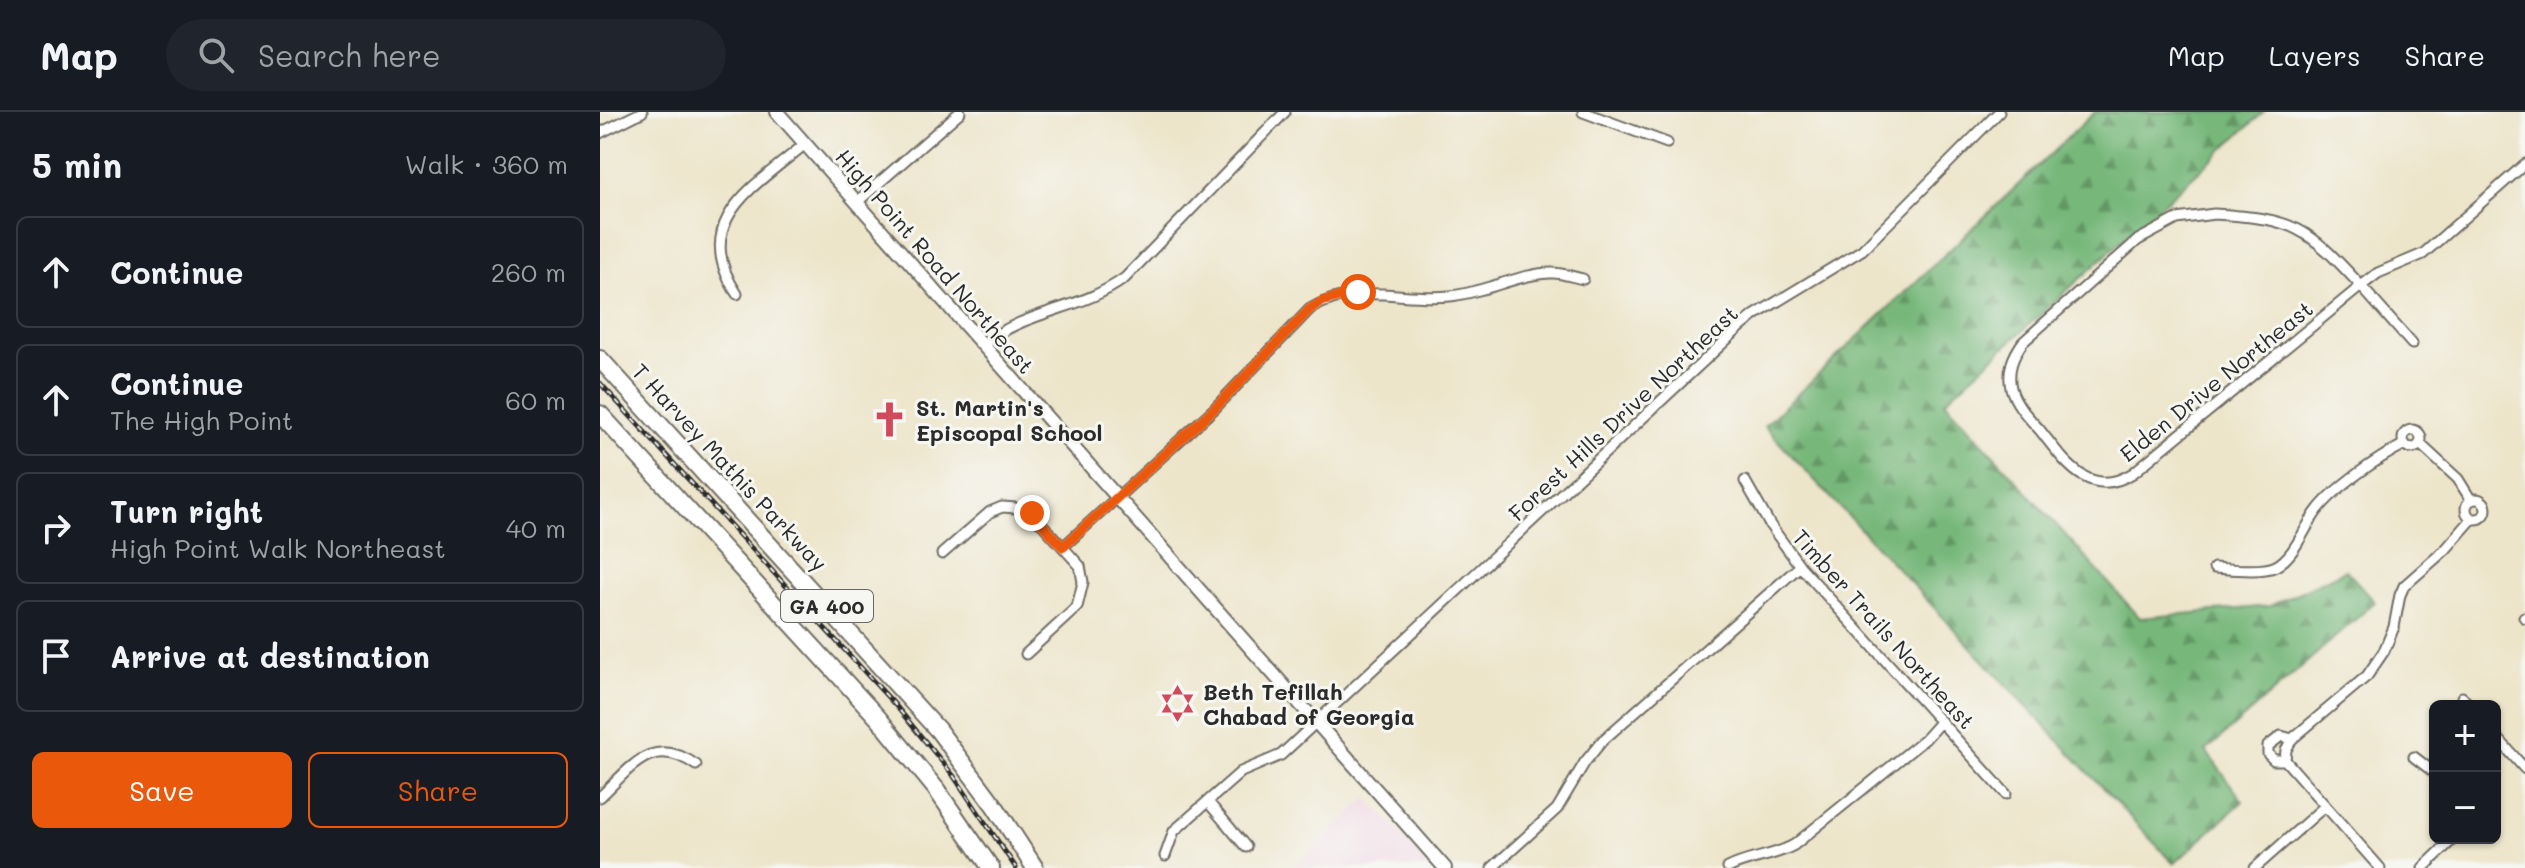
<!DOCTYPE html>
<html lang="en">
<head>
<meta charset="utf-8">
<style>
  :root { --surface:#171b24; --page:#20242c; --text:#f1f3f6; --muted:#9ea1a6; --line:#363941; --accent:#ea580c }
  body { margin:0; font-family:Mali,sans-serif; background:var(--page); color:var(--text) }
  .controls { position:absolute; right:24px; bottom:24px; display:grid; overflow:hidden; border-radius:12px; box-shadow:0 2px 6px #0004 }
  .controls button { width:72px; height:72px; display:grid; place-items:center; padding:0; border:0; border-bottom:2px solid var(--line); background:var(--surface); color:var(--text); font:40px sans-serif }
  .stop { position:absolute; width:24px; height:24px; margin:-18px; border:6px solid #ea580c; border-radius:50%; background:#fff }
  .stop.end { background:#ea580c; border-color:#fff; box-shadow:0 2px 8px #0008 }
  .list { margin:0; padding:0; list-style:none }
  h2 { display:flex; justify-content:space-between; align-items:center; height:104px; margin:0; padding:0 32px; font-size:34px }
  h2 small { font-size:26px; font-weight:400; color:var(--muted) }
  .list li { display:grid; grid-template-columns:52px 1fr auto; gap:24px; align-items:center; box-sizing:border-box; height:112px; margin:0 16px 16px; padding:0 16px; border:2px solid var(--line); border-radius:12px }
  .list b { display:block; font-size:30px; white-space:nowrap }
  .list p { margin:0; font-size:26px; white-space:nowrap; color:var(--muted) }
  .list em { font-size:26px; font-style:normal; color:var(--muted) }
  .actions { display:flex; gap:16px; padding:24px 32px }
  .actions a { flex:1; padding:18px 0; border:2px solid var(--accent); border-radius:12px; text-align:center; font-size:28px; color:var(--accent) }
  .actions .main { background:var(--accent); color:#fff }
  .icon { flex:none; width:44px; height:44px; fill:none; stroke:currentColor; stroke-width:2; stroke-linecap:round; stroke-linejoin:round }
  .map { position:relative; flex:none; width:1925px; height:756px; overflow:hidden }
  header { display:flex; align-items:center; gap:48px; box-sizing:border-box; height:112px; padding:0 40px; background:var(--surface); border-bottom:2px solid var(--line) }
  header strong { font-size:38px }
  nav { display:flex; gap:44px; margin-inline-start:auto; font-size:28px }
  .search { width:560px; height:72px; background:var(--page); display:flex; align-items:center; gap:20px; box-sizing:border-box; padding:0 28px; border-radius:44px; color:var(--muted); font-size:30px }
  main { display:flex }
  aside { flex:1; background:var(--surface) }
  .map>svg:first-child { display:block }
</style>
</head>
<body>
<header>
<strong>Map</strong>
<div class="search"><svg class="icon" aria-label="search" viewBox="0 0 24 24"><circle cx="10" cy="10" r="6"/><path d="M15 15l6 6"/></svg>Search here</div>
<nav><a>Map</a><a>Layers</a><a>Share</a></nav>
</header>
<main>
<aside>
<h2>5 min<small>Walk · 360 m</small></h2>
<ul class="list">
<li><svg class="icon" aria-label="ahead" viewBox="0 0 24 24"><path d="M12 20V5M6 11l6-6 6 6"/></svg><div><b>Continue</b></div><em>260 m</em></li>
<li><svg class="icon" aria-label="ahead" viewBox="0 0 24 24"><path d="M12 20V5M6 11l6-6 6 6"/></svg><div><b>Continue</b><p>The High Point</p></div><em>60 m</em></li>
<li><svg class="icon" aria-label="right" viewBox="0 0 24 24"><path d="M7 20v-9h11M14 6l5 5-5 5"/></svg><div><b>Turn right</b><p>High Point Walk Northeast</p></div><em>40 m</em></li>
<li><svg class="icon" aria-label="arrive" viewBox="0 0 24 24"><path d="M6 21V4h12l-3 4 3 4H6"/></svg><div><b>Arrive at destination</b></div></li>
</ul>
<div class="actions"><a class="main">Save</a><a>Share</a></div>
</aside>
<div class="map">
<svg width="1925" height="756" viewBox="0 0 1925 756">
  <defs>
    <pattern id="forest-firs" width="22" height="20" patternUnits="userSpaceOnUse" patternTransform="scale(2)"><rect width="22" height="20" fill="#77b87a"/><path d="M5 1l3.5 6h-7zM16 11l3.5 6h-7z" fill="#629664"/></pattern>
  </defs>
  <rect width="100%" height="100%" fill="#f6f6f2"/>
  <filter id="ink" filterUnits="userSpaceOnUse"><feTurbulence type="fractalNoise" baseFrequency=".0125" numOctaves="2"/><feDisplacementMap in="SourceGraphic" scale="16" xChannelSelector="R" yChannelSelector="G"/><feConvolveMatrix kernelMatrix="1 2 1 2 8 2 1 2 1" color-interpolation-filters="sRGB"/></filter>
  <filter id="wash" filterUnits="userSpaceOnUse"><feTurbulence type="fractalNoise" baseFrequency=".006" numOctaves="4" result="noise"/><feDisplacementMap in="SourceGraphic" scale="32" xChannelSelector="R" yChannelSelector="G"/><feGaussianBlur stdDeviation="1.8" result="paint"/><feColorMatrix in="noise" values="0 0 0 0 0 0 0 0 0 0 0 0 0 0 0 0 0 1.4 0 .05"/><feComposite in="paint" operator="in"/></filter>
  <g filter="url(#wash)">
    <rect width="100%" height="100%" fill="#ede5ca"/>
    <path fill="#f1d0e3" d="M767,686L834,756H693Z"/>
    <path fill="url(#forest-firs)" stroke="#517252" stroke-width="2" d="M1495,0H1664L1345,289L1540,506L1670,494L1746,458L1775,490L1606,639L1643,689L1574,752L1164,314Z"/>
  </g>
  <g filter="url(#ink)">
    <g fill="none" stroke-linecap="round" stroke-linejoin="round">
      <defs>
        <path id="street" d="M983,0L1067,31
          M0,21L42,0
          M257,90L360,0
          M1614,102C1695,107 1706,114 1761,174L1533,361C1488,389 1464,348 1439,317C1428,305 1415,292 1411,276C1407,258 1413,244 1423,230L1538,128L1577,107Z
          M137,182C89,109 154,75 205,32
          M1812,232L1761,174L1778,161L1823,142L1925,52
          M382,233C428,197 480,199 525,166L685,0
          M1803 327a9 9 0 1 1 18 0a9 9 0 1 1-18 0Z
          M1820,332L1858,367L1871,388
          M1145,369L1170,413L1200,454L1406,682
          M1866 397a10 10 0 1 1 20 0a10 10 0 1 1-20 0Z
          M463,435L615,296L710,197C758,169 799,189 850,184C883,181 924,160 953,161C962,161 973,165 983,167
          M342,442L390,400L402,395L416,396L432,401L480,454L483,470L477,495L426,542
          M1614,456C1630,457 1663,461 1676,454C1695,444 1704,416 1717,399C1735,375 1778,346 1805,332
          M1924,505L1925,506
          M1862,585L1870,594
          M1895,623L1925,657
          M1814,645L1835,661
          M1685,648L1686,638L1692,627L1767,564L1784,539L1794,515L1800,483L1804,474L1846,437L1872,407
          M1685,648L1780,756
          M1685,648H1674L1668,642V634L1681,624L1692,627
          M0,685C32,655 52,622 96,653
          M608,690L646,735
          M565,744L574,719L641,660L681,643L1137,218L1155,203L1262,138L1399,0
          M892,756L957,697L985,650L1002,629L1200,454
          M1128,756C1149,745 1173,745 1194,733L1325,627L1341,609
          M1655,756L1725,694
          M1823,756L1854,726"/>
        <path id="secondary" d="M177,0L845,756"/>
        <path id="highway" d="M0,247L338,618L394,693L435,756
          M0,302L279,607L336,677L391,756"/>
      </defs>
      <use href="#street" stroke="#6f6c63" stroke-width="13"/>
      <use href="#secondary" stroke="#6f6c63" stroke-width="16"/>
      <use href="#highway" stroke="#6f6c63" stroke-width="20"/>
      <use href="#street" stroke="#fff" stroke-width="9"/>
      <use href="#secondary" stroke="#fff" stroke-width="12"/>
      <use href="#highway" stroke="#fff" stroke-width="16"/>
      <defs>
        <path id="rail" d="M0,271L296,594L353,663L416,756"/>
      </defs>
      <use href="#rail" stroke="#2b2b2b" stroke-width="5"/>
      <use href="#rail" stroke="#f6f6f2" stroke-width="2" stroke-dasharray="6" stroke-linecap="butt"/>
    </g>
  </g>
  <g fill="none" stroke-linecap="round" stroke-linejoin="round" filter="url(#ink)">
    <path stroke="#ea580c" stroke-width="10" d="M432,401L463,435L615,296L710,197L723,189L758,180"/>
  </g>
  <defs>
    <symbol id="church-bare" viewBox="-9 -9 18 18"><path d="M-1.2-6h2.4v3.5h3.3v2.4h-3.3V6h-2.4V-.1h-3.3v-2.4h3.3Z" fill="#d1495b" stroke="#f6f6f2" stroke-width="2.5" paint-order="stroke"/></symbol>
    <symbol id="synagogue-bare" viewBox="-9 -9 18 18"><path d="M0-6.5L5.6 3.2H-5.6ZM0 6.5L5.6-3.2H-5.6Z" fill="#d1495b" stroke="#f6f6f2" stroke-width="2.5" paint-order="stroke"/></symbol>
  </defs>
  <g fill-rule="evenodd">
    <use href="#church-bare" x="264" y="282" width="51" height="51"/>
    <use href="#synagogue-bare" x="552" y="566" width="51" height="51"/>
  </g>
  <g text-anchor="middle" dominant-baseline="central" stroke-width="6" stroke-linejoin="round" paint-order="stroke">
    <rect fill="#f6f6f2" stroke="#686867" stroke-width="2" x="181" y="478" width="92" height="32" rx="6"/>
    <g font-size="20" font-weight="bold" fill="#2b2b2b">
      <text x="227" y="494">GA 400</text>
    </g>
    <g font-size="22" fill="#2b2b2b" stroke="#f6f6f2">
      <text transform="translate(335 149) rotate(49)">High Point Road Northeast</text>
      <text transform="translate(1616 269) rotate(-39)">Elden Drive Northeast</text>
      <text transform="translate(1023 301) rotate(-43)">Forest Hills Drive Northeast</text>
      <text transform="translate(130 355) rotate(47)">T Harvey Mathis Parkway</text>
      <text transform="translate(1284 517) rotate(48)">Timber Trails Northeast</text>
    </g>
    <g font-size="22" font-weight="bold" fill="#2b2b2b" stroke="#f6f6f2" text-anchor="start">
      <text x="316" y="295">St. Martin's<tspan x="316" dy="25">Episcopal School</tspan></text>
      <text x="603" y="579">Beth Tefillah<tspan x="603" dy="25">Chabad of Georgia</tspan></text>
    </g>
  </g>
</svg>
<div class="controls">
<button>+</button>
<button>−</button>
</div>
<div class="stop" style="left:758px;top:180px"></div>
<div class="stop end" style="left:432px;top:401px"></div>
</div>
</main>
</body>
</html>
